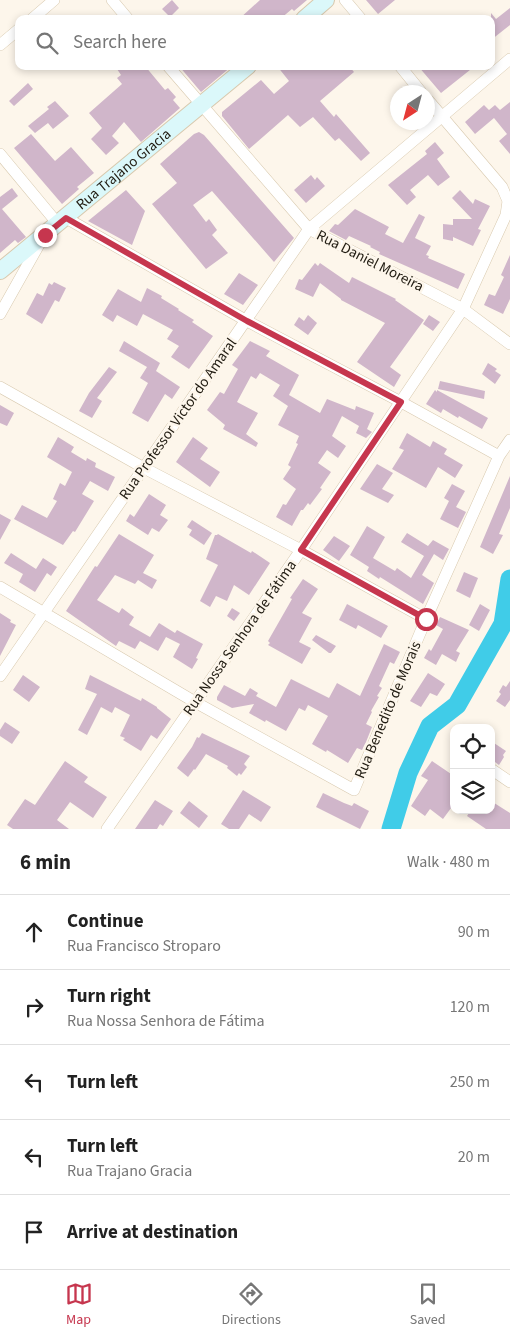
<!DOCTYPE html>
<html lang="en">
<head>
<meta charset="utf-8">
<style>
  :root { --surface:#fff; --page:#f6f6f6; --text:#222; --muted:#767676; --line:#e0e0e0; --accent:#c6364e }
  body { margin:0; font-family:"Source Sans 3",sans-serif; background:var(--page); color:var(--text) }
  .controls { position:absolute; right:15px; bottom:15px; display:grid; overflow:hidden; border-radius:10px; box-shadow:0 2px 8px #0003 }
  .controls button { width:45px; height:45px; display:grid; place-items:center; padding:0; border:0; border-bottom:1px solid var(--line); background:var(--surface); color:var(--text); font:25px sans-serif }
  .compass { position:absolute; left:390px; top:85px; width:45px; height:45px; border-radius:50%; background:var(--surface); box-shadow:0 2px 8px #0003; rotate:216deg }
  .stop { position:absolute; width:15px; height:15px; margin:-11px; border:4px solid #c6364e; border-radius:50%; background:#fff }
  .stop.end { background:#c6364e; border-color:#fff; box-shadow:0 1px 5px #0008 }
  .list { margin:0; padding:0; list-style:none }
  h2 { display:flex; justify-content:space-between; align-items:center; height:65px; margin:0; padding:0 20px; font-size:21px }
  h2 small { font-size:16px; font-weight:400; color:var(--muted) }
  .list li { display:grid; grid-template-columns:32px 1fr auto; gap:15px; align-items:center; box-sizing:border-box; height:75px; padding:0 20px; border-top:1px solid var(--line) }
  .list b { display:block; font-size:19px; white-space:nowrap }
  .list p { margin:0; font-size:16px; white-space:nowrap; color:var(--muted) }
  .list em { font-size:16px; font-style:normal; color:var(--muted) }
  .icon { flex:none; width:28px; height:28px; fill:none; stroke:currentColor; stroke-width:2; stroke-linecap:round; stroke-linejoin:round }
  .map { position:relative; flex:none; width:510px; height:829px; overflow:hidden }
  .search { position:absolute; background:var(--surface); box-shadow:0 2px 8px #0003; left:15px; right:15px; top:15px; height:55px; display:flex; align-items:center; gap:12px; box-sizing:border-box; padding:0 18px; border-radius:10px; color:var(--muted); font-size:19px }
  .sheet { height:440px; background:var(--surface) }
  nav { display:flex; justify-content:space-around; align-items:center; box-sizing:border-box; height:70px; border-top:1px solid var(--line); background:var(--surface); font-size:14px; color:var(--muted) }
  nav a { display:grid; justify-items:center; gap:2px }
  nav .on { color:var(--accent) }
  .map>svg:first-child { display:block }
</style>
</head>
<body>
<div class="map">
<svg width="510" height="829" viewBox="0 0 510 829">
  <rect width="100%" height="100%" fill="#fdf6eb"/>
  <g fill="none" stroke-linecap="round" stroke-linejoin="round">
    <path stroke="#40cce8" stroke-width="19" d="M391,829L408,773L430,726L457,705L503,624L510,579"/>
  </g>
  <path fill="#d0b6ca" d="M172,0L179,8L170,17L162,9Z
    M260,0H307L294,11L292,9L280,19H239Z
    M366,0H395L378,14Z
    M510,8V25L491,40V13L496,19Z
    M115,66H145L165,90L168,88L176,97L173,100L180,108L141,142L124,122L112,136L119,143L106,155L91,139L102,128L89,113L122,84L117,78L121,75Z
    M179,66H232L201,92Z
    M277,66H349L354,72L320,101L334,117L336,114L370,153L361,161L339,138L335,141L313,117L300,127L288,115L249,149L222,116V112L261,80L274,94L289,81Z
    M418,66H475L441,93Z
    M28,83L33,89L14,106L9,101Z
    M55,101L69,116L53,129L48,123L35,133L28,126L49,109L47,107Z
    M510,102V154L499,141L507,134L494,118L475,134L465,122L484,105L489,110L495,105L500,110Z
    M199,132L204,135L294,238L274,262L212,191L193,205L206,222L209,219L217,230L212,235L228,253L206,269L152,204L177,183L160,164L194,134Z
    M31,134L55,161L71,147L94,173L77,187L79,189L62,204L14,148Z
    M435,142L444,153L437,159L450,177L438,186L428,175L410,190L416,197L407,205L388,185L427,154L425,151Z
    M311,175L315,180L317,177L325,186L306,203L294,190Z
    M12,188L18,196L2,209L26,237L18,243L15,240L0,253V197Z
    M126,190L145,211L132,245L88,221Z
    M460,190L473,204L475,199L490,206L478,229L481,230L473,246L453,237V241L443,239V224L453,225V219H472L452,198Z
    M355,209L389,227L385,234L403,243L419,214L425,217L415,238L431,246L426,255L429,256L428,258L465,274L458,289L379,254L380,252L370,247L371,246L349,236L346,240L329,231L335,224L338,225Z
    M510,255V299L503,314L484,305L489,294L495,296L504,277L501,275Z
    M315,263L318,266L320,263L349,283L352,277L396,299L395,300L424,320L390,367L401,375L394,387L357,362L385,323L341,300V299L320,283L313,297L295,289L299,279L302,280Z
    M239,273L258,285L243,305L224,294Z
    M54,282L66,288L59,302L55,300L42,324L26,314L37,293L43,296L49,283L52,285Z
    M147,288L162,296L161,298L179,309L178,310L194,320L192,322L213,336L189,369L171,357L179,346L167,339L173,330L143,314L137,326L117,315L113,322L102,315L118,289L141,302Z
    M308,315L317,323L308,335L294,325L299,317L304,321Z
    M429,315L440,322L433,331L423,324Z
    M124,341L160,363L156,371L180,387L172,399L165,394L148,422L132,413L148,383L140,378L147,367L119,351Z
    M250,341L270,351L266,356L299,375L289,395L320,413L327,399L355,410L356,406L374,413L367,429L372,432L366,438L356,433L359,426L342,416L332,436L346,446L338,458L327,450L318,463L331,472L320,488L322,489L310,505L308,503L303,510H301L292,526L276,517L283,504L286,505L296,489L283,479L291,467L288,465L298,444L296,443L299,436L278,425L288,406L273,396L280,385L260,373L256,379L251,376L237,402L258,413L246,434L258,443L256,447L223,429L225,425L207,410L220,392L224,394L238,369L232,365Z
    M488,363L497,369L495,371L501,375L495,384L482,374Z
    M109,367L117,372L97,398L102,401L92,418L79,411L89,393Z
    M440,381L485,391L484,399L438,389Z
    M435,390L437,392V390L488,418L482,429L459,416L458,418L443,409L441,413L426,404Z
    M0,405L14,413L7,426L0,423Z
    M407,433L430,447L433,441L447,449L444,454L463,465L455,478L438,467L426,488L392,469L404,450L399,448Z
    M58,437L74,447L71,452L86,461L87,458L96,463L95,467L115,477L108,491L90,481L82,494L94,501L75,532L73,531L63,545L14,519L22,505L47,518L57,501L53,499L60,483L65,486L72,472L47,457Z
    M193,437L208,448L200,459L220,472L210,487L176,462Z
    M377,464L393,473L382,489L394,495L388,503L360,489Z
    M510,476V508L499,534L503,535L493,554L480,547Z
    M452,484L465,491L456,507L466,512L458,528L440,519L449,501L444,498Z
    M149,494L166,505L160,515L168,520L159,532L152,528L148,535L126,521L130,514L134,517Z
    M0,514L11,520L0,540Z
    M192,520L212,533L204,545L189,535L192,530L187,527Z
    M367,526L385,537L373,558L395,571L397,568L411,578L424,556L401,542L407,533L428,546L433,540L449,549L443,560L434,554L422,575L434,583L423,604L380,577L379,579L367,571L369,567L350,555Z
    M119,534L154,555L143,573L157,580L152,589L138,580L135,584L115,575L97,600L119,613L122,608L134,617L129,625L150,637L159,623L175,633L177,630L203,644L196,658L198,659L192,669L173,657L180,644L166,637L158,651L140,641L135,649L119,641L116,646L66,611L95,566L97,567Z
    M218,534L251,553L252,551L270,563L249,595L234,585L227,601L216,596L210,607L200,601L218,565L206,559L215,535H217Z
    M334,536L350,546L339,561L323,550Z
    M11,553L36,569L43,558L57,567L51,576L47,573L35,592L19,582L23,574L4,563Z
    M464,572L478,578L470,598L456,591Z
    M303,579L318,589L302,613L312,618L299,642L311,648L302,664L268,645L270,643L268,641L292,599L290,598Z
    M347,604L388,626L381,638L358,625L356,629L339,620Z
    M480,604L490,610L479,631L469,625Z
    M232,608L240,613L234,621L227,616Z
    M0,613L11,620L10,622L16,625L0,656Z
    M440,617L469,630L456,651L460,653L456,662L442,654L436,665L424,658L429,649L431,651L443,629L436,625Z
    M316,635L336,646L331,653H329L312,640Z
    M384,644L400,652L394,664L390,662L379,686L382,688L377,696L379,697L371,711L372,712L366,724L372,727L366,742L362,750L357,748L348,763L327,750L326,752L312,744L328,716L308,705L305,711L299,708L286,731L266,720L265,722L249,713L254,704L232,708L217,700V697L224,685L245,696L250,688L258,693L256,696L276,707L291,679L329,698L337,683L360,696Z
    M428,673L445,684L437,696L430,693L421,707L410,701Z
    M23,675L40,687L29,702L13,690Z
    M90,675L141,701L142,698L157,707V708L171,719L157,739L151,735L141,751L123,740L125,738L120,736L130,715L115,707L112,713L101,707L87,735L78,730L97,694L85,689Z
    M510,681V700L505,707L496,701L501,694L499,692L503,685L506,687Z
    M5,722L20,732L12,744L0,736V730Z
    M202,733L250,756L244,764L247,767L241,775L239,773L237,776L227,768L228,766L206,754L195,770L194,769L188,777L177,768L192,747L197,737L199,738Z
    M491,741L506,751L503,755L504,757L499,765L491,759Z
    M65,761L88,777L84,782L107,797L93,818L70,802L57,820L69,829H13L7,825L25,799L35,805Z
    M432,761L454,776V804L443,819L430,809L425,816L411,806L428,780L421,776Z
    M243,790L271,807L261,822L249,814L239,829H229L221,824Z
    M323,793L344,803L352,806L354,803L369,811L360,829L316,807Z
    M155,800L173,811L163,826L160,824L157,829H135Z
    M189,801L208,816L199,828L180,813Z
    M491,801L510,813V829H486L467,816L471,810H491Z"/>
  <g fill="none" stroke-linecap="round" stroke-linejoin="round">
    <defs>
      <path id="street" d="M112,0L128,19
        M345,0L361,19
        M32,19L54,0
        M0,45L19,29
        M168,66L309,229L463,309L510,344
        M400,66L421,92
        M0,154L58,224
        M66,218L247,321L401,402L499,456
        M0,314L41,241
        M0,387L144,468L301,550L426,619
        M0,587L195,702L354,790L426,619L499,456L510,440
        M0,676L309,229L510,59
        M491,769L510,782
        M107,829L301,550L463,309L506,215L508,201L502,187L428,100"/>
      <g id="secondary">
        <path d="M304,19L326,0"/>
        <path id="s1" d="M0,271L248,66"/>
      </g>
    </defs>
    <use href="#street" stroke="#d8c9ae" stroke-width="12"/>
    <use href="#secondary" stroke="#d8c9ae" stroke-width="18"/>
    <use href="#street" stroke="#fff" stroke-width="11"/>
    <use href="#secondary" stroke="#dbf8fa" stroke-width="16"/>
  </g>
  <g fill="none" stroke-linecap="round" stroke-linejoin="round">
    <path stroke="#c6364e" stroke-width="6" d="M45,235L66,218L247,321L401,402L301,550L426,619"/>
  </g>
  <g text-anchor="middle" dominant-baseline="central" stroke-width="5" stroke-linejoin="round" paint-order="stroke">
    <g font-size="15" fill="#201b11" stroke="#fdf6eb">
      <text stroke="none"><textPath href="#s1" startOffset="160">Rua Trajano Gracia</textPath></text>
      <text transform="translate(370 261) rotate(27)">Rua Daniel Moreira</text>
      <text transform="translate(178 419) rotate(-55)">Rua Professor Victor do Amaral</text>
      <text transform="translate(240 638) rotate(-55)">Rua Nossa Senhora de Fátima</text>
      <text transform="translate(388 710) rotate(-67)">Rua Benedito de Morais</text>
    </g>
  </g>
</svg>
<div class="controls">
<button><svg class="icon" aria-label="locate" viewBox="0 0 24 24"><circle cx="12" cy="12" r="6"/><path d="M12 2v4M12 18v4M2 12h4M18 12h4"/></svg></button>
<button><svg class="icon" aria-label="layers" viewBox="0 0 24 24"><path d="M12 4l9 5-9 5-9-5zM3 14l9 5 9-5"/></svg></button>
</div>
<svg class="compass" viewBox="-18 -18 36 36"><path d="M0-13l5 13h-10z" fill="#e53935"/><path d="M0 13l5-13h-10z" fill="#767676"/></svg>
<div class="stop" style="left:426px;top:619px"></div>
<div class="stop end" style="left:45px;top:235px"></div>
<div class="search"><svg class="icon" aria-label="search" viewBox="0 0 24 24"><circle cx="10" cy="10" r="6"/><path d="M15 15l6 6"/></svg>Search here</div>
</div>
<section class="sheet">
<h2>6 min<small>Walk · 480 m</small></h2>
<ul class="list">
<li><svg class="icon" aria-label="ahead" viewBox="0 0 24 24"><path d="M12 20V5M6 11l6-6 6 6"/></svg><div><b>Continue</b><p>Rua Francisco Stroparo</p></div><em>90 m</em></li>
<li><svg class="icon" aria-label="right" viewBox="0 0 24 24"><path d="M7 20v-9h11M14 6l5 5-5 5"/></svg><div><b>Turn right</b><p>Rua Nossa Senhora de Fátima</p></div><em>120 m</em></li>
<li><svg class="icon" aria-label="left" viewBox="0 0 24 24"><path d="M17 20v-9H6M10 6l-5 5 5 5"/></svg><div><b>Turn left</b></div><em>250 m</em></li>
<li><svg class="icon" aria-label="left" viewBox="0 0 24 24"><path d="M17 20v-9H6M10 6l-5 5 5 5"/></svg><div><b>Turn left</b><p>Rua Trajano Gracia</p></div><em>20 m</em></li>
<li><svg class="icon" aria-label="arrive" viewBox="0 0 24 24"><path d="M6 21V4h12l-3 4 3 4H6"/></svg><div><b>Arrive at destination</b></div></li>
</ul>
</section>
<nav>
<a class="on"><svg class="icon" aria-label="map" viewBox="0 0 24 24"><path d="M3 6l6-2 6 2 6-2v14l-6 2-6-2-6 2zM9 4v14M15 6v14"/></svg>Map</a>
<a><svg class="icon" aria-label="directions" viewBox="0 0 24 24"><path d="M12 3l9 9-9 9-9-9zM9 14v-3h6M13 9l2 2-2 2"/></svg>Directions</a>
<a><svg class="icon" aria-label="saved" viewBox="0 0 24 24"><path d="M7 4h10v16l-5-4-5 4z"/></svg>Saved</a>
</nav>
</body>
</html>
